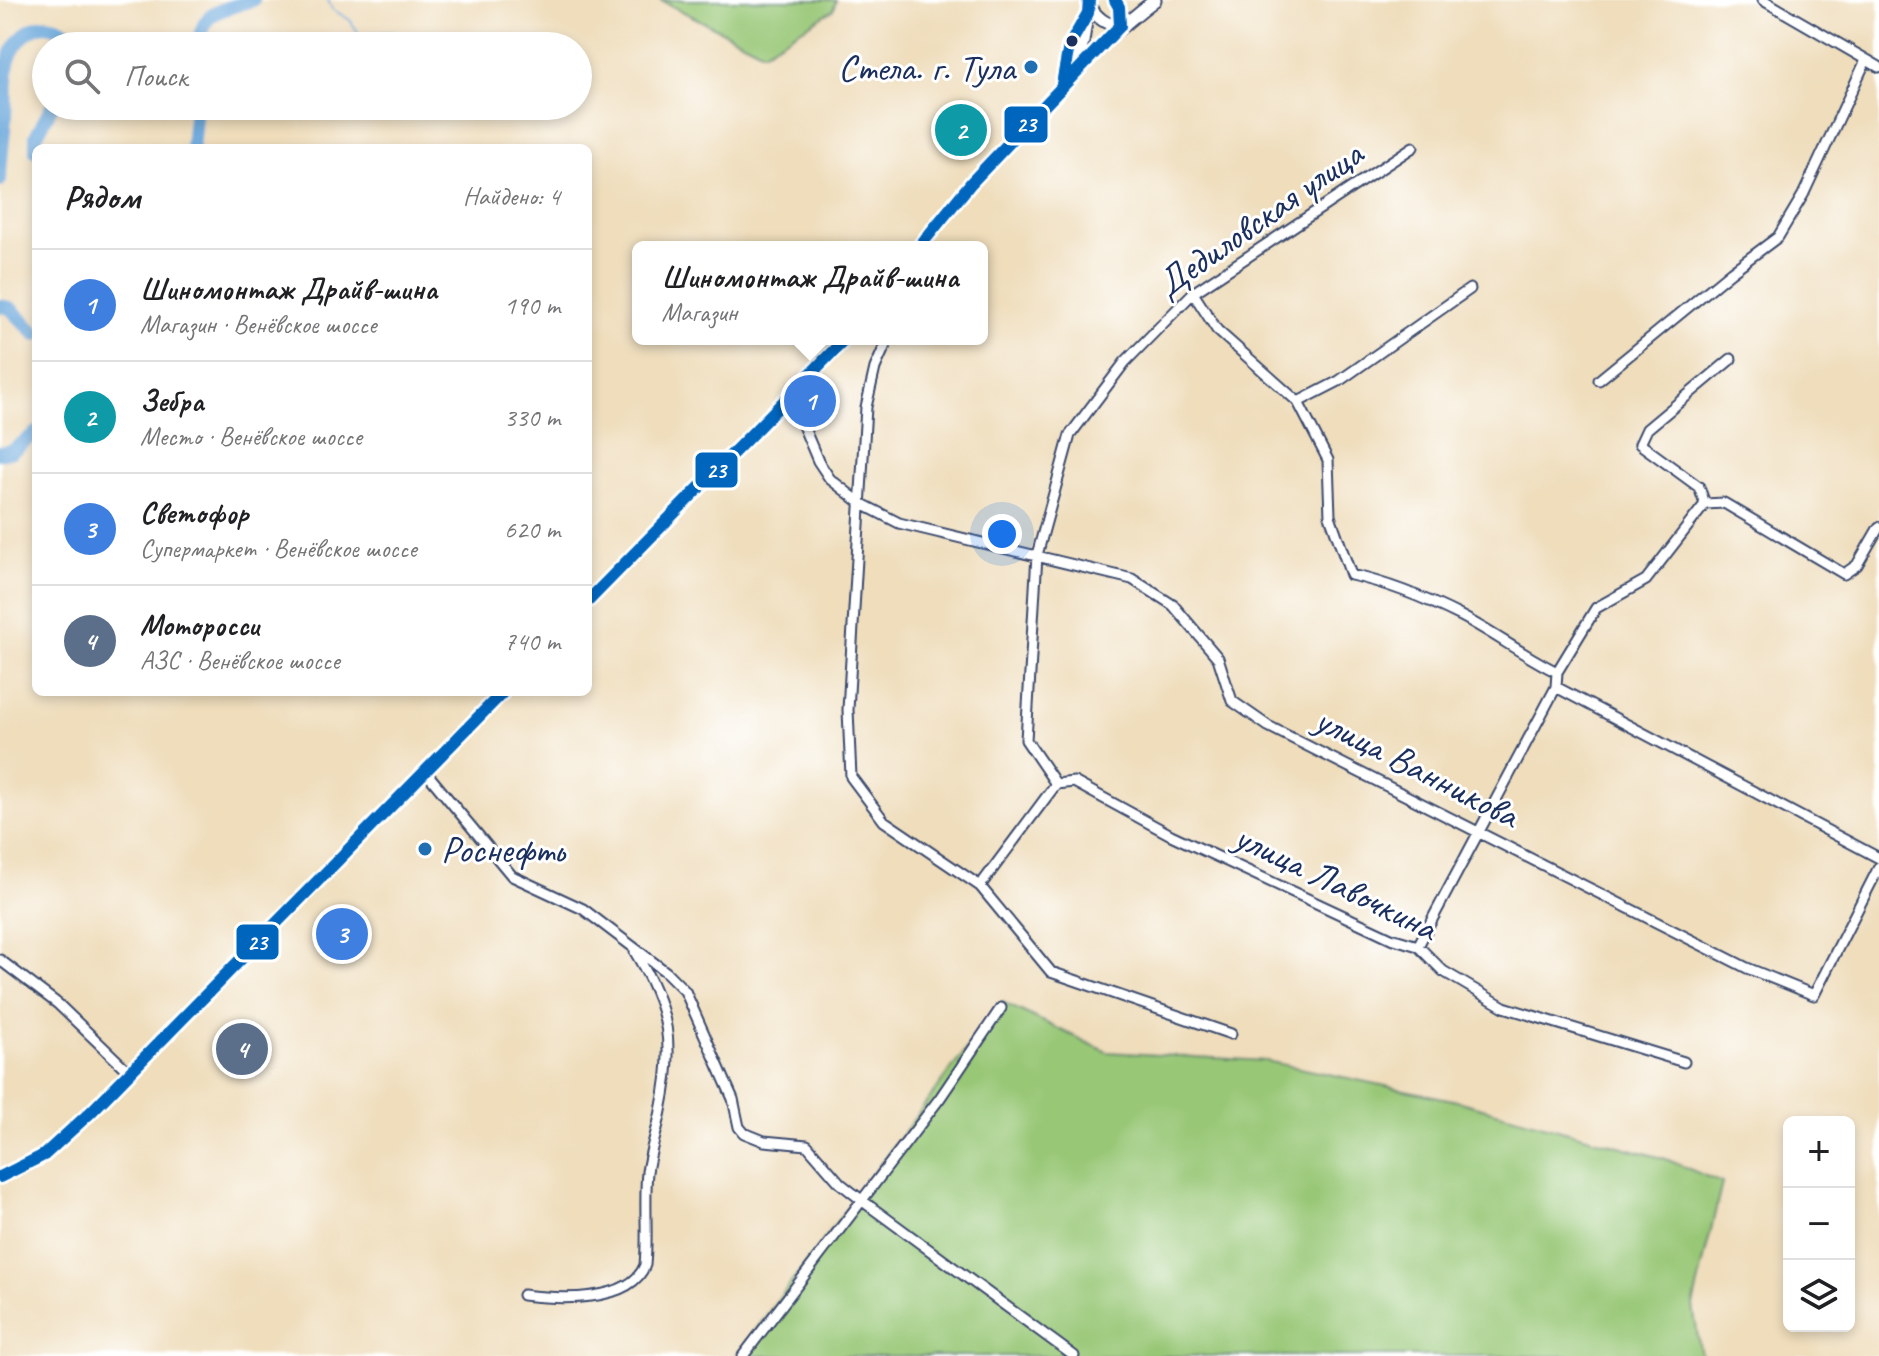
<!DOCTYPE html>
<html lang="ru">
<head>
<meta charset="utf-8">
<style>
  :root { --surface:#fff; --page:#f6f6f6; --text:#202124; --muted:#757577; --line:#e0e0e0; --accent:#0f766e }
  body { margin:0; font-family:Caveat,sans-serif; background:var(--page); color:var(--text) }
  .controls { position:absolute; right:24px; bottom:24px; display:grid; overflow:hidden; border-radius:12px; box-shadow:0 4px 12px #0003 }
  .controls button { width:72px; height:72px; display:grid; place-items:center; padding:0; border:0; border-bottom:2px solid var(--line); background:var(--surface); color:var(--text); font:40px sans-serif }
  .you { position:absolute; left:1002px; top:534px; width:28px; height:28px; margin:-20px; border:6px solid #fff; border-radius:50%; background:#1a73e8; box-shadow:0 0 0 12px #1a73e833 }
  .badge { display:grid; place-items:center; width:52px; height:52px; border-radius:50%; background:var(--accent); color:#fff; font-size:26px; font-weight:700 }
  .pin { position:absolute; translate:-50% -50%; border:4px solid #fff; box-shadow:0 2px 8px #0006 }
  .popup { position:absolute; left:632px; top:241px; width:356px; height:104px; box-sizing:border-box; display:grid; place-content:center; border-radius:12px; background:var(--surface); filter:drop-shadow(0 2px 6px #0005); font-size:26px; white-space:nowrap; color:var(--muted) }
  .popup b { font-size:30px; color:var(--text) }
  .popup::after { content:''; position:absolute; left:50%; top:100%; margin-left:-16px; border:16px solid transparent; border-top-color:var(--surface) }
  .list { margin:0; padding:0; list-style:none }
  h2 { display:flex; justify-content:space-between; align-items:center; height:104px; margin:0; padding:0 32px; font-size:34px }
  h2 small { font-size:26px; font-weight:400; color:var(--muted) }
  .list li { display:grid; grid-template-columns:52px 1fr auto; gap:24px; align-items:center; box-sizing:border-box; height:112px; padding:0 32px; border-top:2px solid var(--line) }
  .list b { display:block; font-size:30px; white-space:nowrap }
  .list p { margin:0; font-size:26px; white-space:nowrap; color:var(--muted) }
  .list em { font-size:26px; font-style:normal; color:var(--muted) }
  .icon { flex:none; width:44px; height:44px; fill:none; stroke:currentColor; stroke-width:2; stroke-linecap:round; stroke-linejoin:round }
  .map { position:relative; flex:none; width:1879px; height:1356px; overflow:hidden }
  .search { position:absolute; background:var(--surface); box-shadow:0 4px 12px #0003; left:32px; top:32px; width:560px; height:88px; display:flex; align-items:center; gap:20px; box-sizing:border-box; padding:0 28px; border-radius:44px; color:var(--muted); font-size:30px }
  .panel { position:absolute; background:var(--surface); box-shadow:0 4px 12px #0003; left:32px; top:144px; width:560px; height:552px; border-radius:12px }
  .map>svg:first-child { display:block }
</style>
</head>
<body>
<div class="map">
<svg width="1879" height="1356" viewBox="0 0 1879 1356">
  <rect width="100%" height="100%" fill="#fff"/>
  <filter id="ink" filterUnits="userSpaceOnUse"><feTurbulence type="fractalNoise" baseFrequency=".0125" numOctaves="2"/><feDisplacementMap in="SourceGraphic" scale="16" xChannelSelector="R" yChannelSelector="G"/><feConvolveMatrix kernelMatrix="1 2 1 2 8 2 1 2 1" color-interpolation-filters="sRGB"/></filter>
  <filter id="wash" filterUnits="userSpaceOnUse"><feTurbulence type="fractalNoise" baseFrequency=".006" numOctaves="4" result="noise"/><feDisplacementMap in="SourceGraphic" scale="32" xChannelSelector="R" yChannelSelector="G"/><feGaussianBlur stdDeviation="1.8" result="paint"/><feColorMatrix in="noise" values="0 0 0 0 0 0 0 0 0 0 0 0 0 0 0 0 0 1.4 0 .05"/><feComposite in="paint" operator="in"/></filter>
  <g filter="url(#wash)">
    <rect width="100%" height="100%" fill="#efddbb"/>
    <path fill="#98c776" stroke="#5a7b6a" stroke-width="2" d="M660,0H836L833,10L763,52Z
      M1002,1002L1107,1052L1266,1061L1453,1100L1666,1159L1722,1183L1693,1306L1701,1356H736Z"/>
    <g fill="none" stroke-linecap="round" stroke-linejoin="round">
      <path stroke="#68a6da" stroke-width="2" d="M328,0L332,9L350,20L360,35C381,33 401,25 414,46"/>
      <path stroke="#68a6da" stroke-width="14" d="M198,46C203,8 221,11 253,0
        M192,148L196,106
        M36,151V136L52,106
        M0,180C0,159 4,138 5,117C7,81 0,56 28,32C35,27 44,24 52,26C63,28 71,35 73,46
        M0,306L10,308L36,334
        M0,453L12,451L36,433"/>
    </g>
  </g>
  <g filter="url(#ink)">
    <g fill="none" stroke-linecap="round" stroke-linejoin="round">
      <defs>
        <path id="minor" d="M1763,0L1879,67
          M1193,293L1217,330L1298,402L1328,460L1330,516L1351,575C1388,583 1427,599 1461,616C1494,633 1524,656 1557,672
          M888,339L875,368L866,407L848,710L851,777L884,821L980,886L1056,784
          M1599,380L1731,272L1778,237L1803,195L1866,60
          M790,395L818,461L830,479L862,504L899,523L1132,579L1173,605L1218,658L1232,701L1268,726L1747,968L1814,995L1879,867
          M1298,402L1339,381L1470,289
          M1705,504L1699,487L1640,444L1647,429L1731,359
          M1556,687L1879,858
          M425,771L512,876L583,909L666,972L685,991L733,1099L739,1127L744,1133L764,1141L807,1145L840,1183L864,1202L1074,1356
          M1056,784L1026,740L1037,555L1070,435L1125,362L1193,293L1413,147
          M1056,784L1074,782L1171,835L1391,938L1418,946L1443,971L1504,1007L1684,1062
          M980,886L1051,972L1231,1034
          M1418,946L1556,687L1557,672L1596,608L1646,580L1705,504L1724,503L1844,574L1857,565L1879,527
          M0,960L58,1004L131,1074
          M523,1295C557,1299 630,1304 645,1265C648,1234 644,1203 647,1172C650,1151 657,1132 661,1111C675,1045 670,1010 635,952
          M743,1356L940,1098L1001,1008"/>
        <path id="major" d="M1115,0L1119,7L1120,26
          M1089,6C1097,17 1105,25 1120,26
          M1075,65L1083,42L1089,0
          M919,247C957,197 1000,150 1044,105C1082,65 1111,33 1155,0
          M588,601L845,339
          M0,1177L44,1155L91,1112L503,692"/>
      </defs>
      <use href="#minor" stroke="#3b496c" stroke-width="13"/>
      <use href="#major" stroke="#3b496c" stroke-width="15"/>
      <use href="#minor" stroke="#fff" stroke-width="9"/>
      <use href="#major" stroke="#fff" stroke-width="11"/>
      <defs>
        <path id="bus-1" d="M1062,84L1069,46L1088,13L1089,0
          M919,247L971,183L1120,26L1119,7L1115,0
          M588,601L845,339
          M0,1177L44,1155L91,1112L503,692"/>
      </defs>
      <use href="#bus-1" stroke="#fff" stroke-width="18"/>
      <use href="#bus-1" stroke="#0065bd" stroke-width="12"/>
    </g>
  </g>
  <circle fill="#1b2f5e" stroke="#fff" stroke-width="3" cx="1072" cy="41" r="7"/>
  <g fill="#1f6fb2" stroke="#fff" stroke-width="3">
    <circle cx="1031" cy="67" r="8"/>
    <circle cx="425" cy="849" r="8"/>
  </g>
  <g text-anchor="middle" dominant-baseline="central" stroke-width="6" stroke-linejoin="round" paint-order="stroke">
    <g font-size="38" fill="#1b2f5e" stroke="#fff" text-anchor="end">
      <text x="1015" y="67">Стела. г. Тула</text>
      <text x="441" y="849" text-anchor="start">Роснефть</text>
    </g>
    <g font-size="38" fill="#1b2f5e" stroke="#fff">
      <text transform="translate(1259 219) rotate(-35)">Дедиловская улица</text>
      <text transform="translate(1417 767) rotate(27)">улица Ванникова</text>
      <text transform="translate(1336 882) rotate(26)">улица Лавочкина</text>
    </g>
  </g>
  <g stroke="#fff" stroke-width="3">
    <rect x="1003" y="105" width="46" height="39" rx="8" fill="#0065bd"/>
    <rect x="694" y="451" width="45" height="38" rx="8" fill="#0065bd"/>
    <rect x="235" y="923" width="45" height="38" rx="8" fill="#0065bd"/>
  </g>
  <g font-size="22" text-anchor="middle" font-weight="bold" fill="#fff">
    <text x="1026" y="132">23</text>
    <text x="716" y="478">23</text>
    <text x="257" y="950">23</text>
  </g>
</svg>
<div class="controls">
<button>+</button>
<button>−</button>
<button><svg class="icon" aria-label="layers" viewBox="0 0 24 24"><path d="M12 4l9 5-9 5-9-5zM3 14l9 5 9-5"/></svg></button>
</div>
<div class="you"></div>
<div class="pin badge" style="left:810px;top:401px;background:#3f7fe0">1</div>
<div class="popup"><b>Шиномонтаж Драйв-шина</b>Магазин</div>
<div class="pin badge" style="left:961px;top:130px;background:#0f9aa8">2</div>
<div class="pin badge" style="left:342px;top:934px;background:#3f7fe0">3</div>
<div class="pin badge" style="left:242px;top:1049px;background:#5c6f8a">4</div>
<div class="search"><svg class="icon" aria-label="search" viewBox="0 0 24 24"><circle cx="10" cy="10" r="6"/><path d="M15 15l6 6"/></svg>Поиск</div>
<section class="panel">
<h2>Рядом<small>Найдено: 4</small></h2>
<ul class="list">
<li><span class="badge" style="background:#3f7fe0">1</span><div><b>Шиномонтаж Драйв-шина</b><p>Магазин · Венёвское шоссе</p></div><em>190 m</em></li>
<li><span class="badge" style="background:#0f9aa8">2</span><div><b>Зебра</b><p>Место · Венёвское шоссе</p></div><em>330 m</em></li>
<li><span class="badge" style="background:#3f7fe0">3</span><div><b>Светофор</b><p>Супермаркет · Венёвское шоссе</p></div><em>620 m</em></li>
<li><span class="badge" style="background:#5c6f8a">4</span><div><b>Моторосси</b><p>АЗС · Венёвское шоссе</p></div><em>740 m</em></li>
</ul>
</section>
</div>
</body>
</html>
